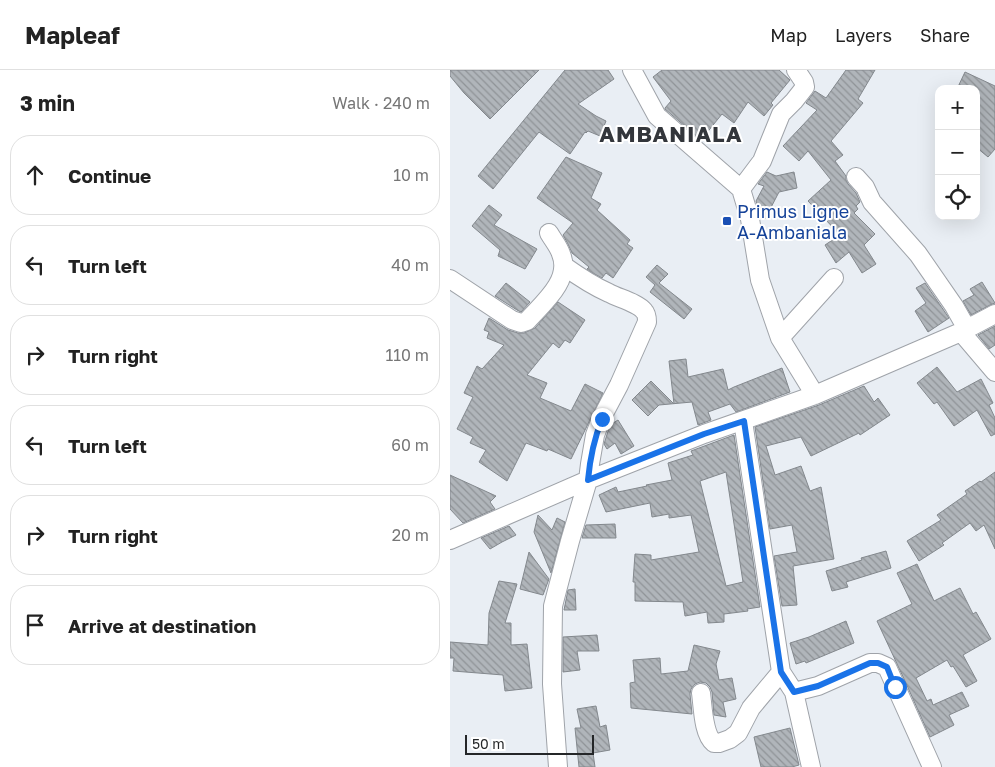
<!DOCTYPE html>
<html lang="en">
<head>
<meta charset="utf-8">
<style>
  :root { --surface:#fff; --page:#f2f2f2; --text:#222; --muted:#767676; --line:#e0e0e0 }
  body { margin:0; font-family:"Golos Text",sans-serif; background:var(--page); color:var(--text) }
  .controls { position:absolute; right:15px; top:15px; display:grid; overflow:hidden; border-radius:10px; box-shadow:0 5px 20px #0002 }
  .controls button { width:45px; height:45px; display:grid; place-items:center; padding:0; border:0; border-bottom:1px solid var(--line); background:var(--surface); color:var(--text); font:25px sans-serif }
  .scale { position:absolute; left:15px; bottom:12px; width:129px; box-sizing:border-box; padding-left:5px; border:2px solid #242628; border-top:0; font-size:14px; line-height:18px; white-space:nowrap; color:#242628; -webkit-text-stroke:4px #fff; paint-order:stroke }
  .stop { position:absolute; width:15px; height:15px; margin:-11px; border:4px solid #1a73e8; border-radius:50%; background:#fff }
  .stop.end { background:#1a73e8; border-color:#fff; box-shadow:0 1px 5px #0008 }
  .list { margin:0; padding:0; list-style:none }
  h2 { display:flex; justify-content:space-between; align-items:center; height:65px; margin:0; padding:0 20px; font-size:21px }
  h2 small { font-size:16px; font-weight:400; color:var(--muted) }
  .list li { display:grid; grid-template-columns:32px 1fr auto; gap:15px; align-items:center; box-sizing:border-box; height:80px; margin:0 10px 10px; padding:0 10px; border:1px solid var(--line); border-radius:20px }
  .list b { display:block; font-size:19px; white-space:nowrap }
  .list em { font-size:16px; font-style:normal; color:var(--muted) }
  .icon { flex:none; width:28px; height:28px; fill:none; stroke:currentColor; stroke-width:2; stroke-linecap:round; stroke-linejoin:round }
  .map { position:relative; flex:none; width:545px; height:697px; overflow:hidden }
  header { display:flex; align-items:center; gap:30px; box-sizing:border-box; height:70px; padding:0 25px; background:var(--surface); border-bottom:1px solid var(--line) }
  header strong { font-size:24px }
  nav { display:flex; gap:28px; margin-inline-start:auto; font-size:18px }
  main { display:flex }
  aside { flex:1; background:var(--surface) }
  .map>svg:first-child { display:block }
</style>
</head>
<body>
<header>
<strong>Mapleaf</strong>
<nav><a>Map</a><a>Layers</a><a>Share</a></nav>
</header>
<main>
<aside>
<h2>3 min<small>Walk · 240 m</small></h2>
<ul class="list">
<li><svg class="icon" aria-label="ahead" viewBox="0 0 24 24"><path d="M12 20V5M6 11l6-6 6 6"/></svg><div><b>Continue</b></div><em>10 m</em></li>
<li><svg class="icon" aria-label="left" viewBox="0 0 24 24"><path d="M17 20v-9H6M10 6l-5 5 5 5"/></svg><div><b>Turn left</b></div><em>40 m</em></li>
<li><svg class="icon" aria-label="right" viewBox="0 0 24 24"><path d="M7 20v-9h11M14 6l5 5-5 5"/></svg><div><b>Turn right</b></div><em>110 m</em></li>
<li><svg class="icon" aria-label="left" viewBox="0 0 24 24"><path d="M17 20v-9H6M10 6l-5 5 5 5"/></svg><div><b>Turn left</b></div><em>60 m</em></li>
<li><svg class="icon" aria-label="right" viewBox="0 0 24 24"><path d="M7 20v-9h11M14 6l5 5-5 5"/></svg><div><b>Turn right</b></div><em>20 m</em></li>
<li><svg class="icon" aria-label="arrive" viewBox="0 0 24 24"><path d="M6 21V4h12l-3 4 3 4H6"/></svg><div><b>Arrive at destination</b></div></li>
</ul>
</aside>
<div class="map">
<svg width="545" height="697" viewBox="0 0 545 697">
  <defs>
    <pattern id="building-back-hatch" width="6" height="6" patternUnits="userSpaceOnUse" patternTransform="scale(1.25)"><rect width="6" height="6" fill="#b0b5ba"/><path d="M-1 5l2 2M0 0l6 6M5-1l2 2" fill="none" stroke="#8f9397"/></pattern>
  </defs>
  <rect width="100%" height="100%" fill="#e9eef4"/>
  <path fill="url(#building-back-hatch)" stroke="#83888d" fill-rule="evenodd" d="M0,0H89L40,49L14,23L0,6Z
    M115,0H158L164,9L128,34L146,46L156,51L150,66L138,61L136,63L135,62L120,84L89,62L43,119L28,106Z
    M212,0H329L340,10L321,33L323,35L314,46L298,32L284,53L272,44L251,70L215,39V38L221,31L203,7Z
    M396,0H425L408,29L413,33L381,71L393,85L385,91L396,106V110L398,114L406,123L410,132L406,136L408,139L404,143L425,164L414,175L426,194L412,203L399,182L386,193L375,175L390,165L358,131L381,110L358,81L349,91L333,76L367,40L356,33L365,21L376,28Z
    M515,2L545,16V79L538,87L526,77V19H507Z
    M116,87L152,103L141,128L151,134L147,140L180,170L177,174L183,178L163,208L156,203L152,208L141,202L137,199L139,197L122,183L118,174L113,165L123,153L87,128Z
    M317,102L326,106L344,102L347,118L329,122L315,149L310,147L306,131L314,116L308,114Z
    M39,135L52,145L44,155L87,179L75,199L48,186L50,180L22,156Z
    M207,195L218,204L209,213L242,239L234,249L200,222L205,215L196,207Z
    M532,212L545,233L540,235L521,245L513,231L524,225L520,219Z
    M56,213L80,232L71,242L67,240L45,226Z
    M475,213L499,248L478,262L465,241L476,233L466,218Z
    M108,232L135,250L120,273L115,270L109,278L103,273L77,305L97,313L90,328L121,341L135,314L153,323L121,389L98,379L97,381L76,373L57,411L29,392L36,380L20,373L23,367L7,359L23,327L14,323L27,296L32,299L54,275L37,268L39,262L34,260L39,248L58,260L68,263H74L85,258Z
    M545,256V275L539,279L528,265Z
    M236,289L238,307L273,299L278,320L284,317L332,298L340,322L286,342L280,334L258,342L261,350L248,355L242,332L209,335L198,346L182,330L201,311L224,334L219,291Z
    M487,297L507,322L531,309L543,333L539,335L545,348V364L541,366L527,340L504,356L487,332L484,334L467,313Z
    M414,316L424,332L428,328L440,345L410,365L409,363L361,386L351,367L316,376L325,405L351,396L360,421L371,417L384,489L343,496L347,535L332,536L324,486L347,482L342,455L320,459L305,357L369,335Z
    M168,350L184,376L171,384L165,373L157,379L154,374L160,355Z
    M284,365L310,537L297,539L298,541L274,544V552L258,553L257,542L235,546L233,532L185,531V512H183L185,484L201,485V490L249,482L241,445L219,448V444L202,447L200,433L156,442L149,425L166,417L168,422L197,416L196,415L222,410L218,393L243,385L241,381ZM276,402L293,512L276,516L250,411Z
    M545,402V479L534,455L526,461L520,453L492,473L494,475L469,491L457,471L491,450L487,445L517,424L515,421L530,411L531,412Z
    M0,405L46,426L40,432L45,439L13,453L0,439Z
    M88,445L102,460L107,448L115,452L101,503L84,462Z
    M165,454L166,468H132L136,455Z
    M59,456L66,465L52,472L40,479L31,468Z
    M436,481L441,498L396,512L398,517L382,521L376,501L412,490L411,488Z
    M79,482L99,509L93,525L70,519Z
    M467,494L484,531L510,518L523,544L526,542L541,569L513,585L527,611L516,617L503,596L501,597L497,590L466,608L477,631L481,629L483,635L512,622L519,636L499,645L504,655L480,667L455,611L427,551L462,534L447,503Z
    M49,511L67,514L55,553H61V575L77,574L82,618L55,621L53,605L3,601L4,588H0V572L38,575L39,543Z
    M125,519L126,540H114L118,520Z
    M396,551L404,573L356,593L355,591L346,594L340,573L359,567Z
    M147,565L149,581H127L130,600L113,602V567Z
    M244,575L270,581L266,594L269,610L282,608L286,629L273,632L276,647L264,645L262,622L260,617L256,613L250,612L245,614L241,619L240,624L242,644L181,638L180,613L185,612L183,590L210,588L211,604L238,601Z
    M146,636L150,657L156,655L160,680L143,683L145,697H129L125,658H131L127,639Z
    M340,658L349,695L342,697H311L304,667Z"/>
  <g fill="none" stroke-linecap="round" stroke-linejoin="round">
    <defs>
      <path id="minor" d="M182,0L207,46L291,119L300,149L310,210L330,268L365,325
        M406,107L415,117L422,132L468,184L504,236L517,259
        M291,119L312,91L331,44L344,31L355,17L354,12L346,0
        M0,209L62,250L71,253L77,251C92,234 122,210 111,184C109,177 103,170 99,163
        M511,262L545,302
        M330,268L384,208
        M293,351L331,602L344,622L361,697
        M0,470L138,410L254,364L365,325L511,262L545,244
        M344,622L368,616L420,593H428L437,597L482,697
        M251,623C253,637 253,664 264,673H269L280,669L288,663L301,638L331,602
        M108,697L102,614L103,536L120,471L138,410L140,394L145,365L151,349L169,315L197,252C197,249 197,244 194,241C188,233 168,228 159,223C143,216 128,206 114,196"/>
    </defs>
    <use href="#minor" stroke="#9fa3a9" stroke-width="20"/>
    <use href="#minor" stroke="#fff" stroke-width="18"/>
  </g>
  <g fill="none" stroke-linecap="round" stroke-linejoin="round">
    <path stroke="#1a73e8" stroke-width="6" d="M152,349C144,369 140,388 138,410L254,364L294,351L331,602L344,622L368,616L420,593H428L437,597L445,617"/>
  </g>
  <rect fill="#1a4fb4" stroke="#fff" stroke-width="2" x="272" y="146" width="10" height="10" rx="2.5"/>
  <g text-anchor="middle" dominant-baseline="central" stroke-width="4" stroke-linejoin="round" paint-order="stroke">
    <g font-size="18" fill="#164399" stroke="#fff" text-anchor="start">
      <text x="287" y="141">Primus Ligne<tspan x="287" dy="21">A-Ambaniala</tspan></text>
    </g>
    <g font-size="22" font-weight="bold" letter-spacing="1" fill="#33363b" stroke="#fff">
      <text x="221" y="63">AMBANIALA</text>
    </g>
  </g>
</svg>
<div class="controls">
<button>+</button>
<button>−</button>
<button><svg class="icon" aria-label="locate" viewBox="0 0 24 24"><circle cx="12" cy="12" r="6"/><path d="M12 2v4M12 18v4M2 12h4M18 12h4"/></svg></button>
</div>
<div class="scale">50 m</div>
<div class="stop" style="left:445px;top:617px"></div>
<div class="stop end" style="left:152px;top:349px"></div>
</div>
</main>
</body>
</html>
